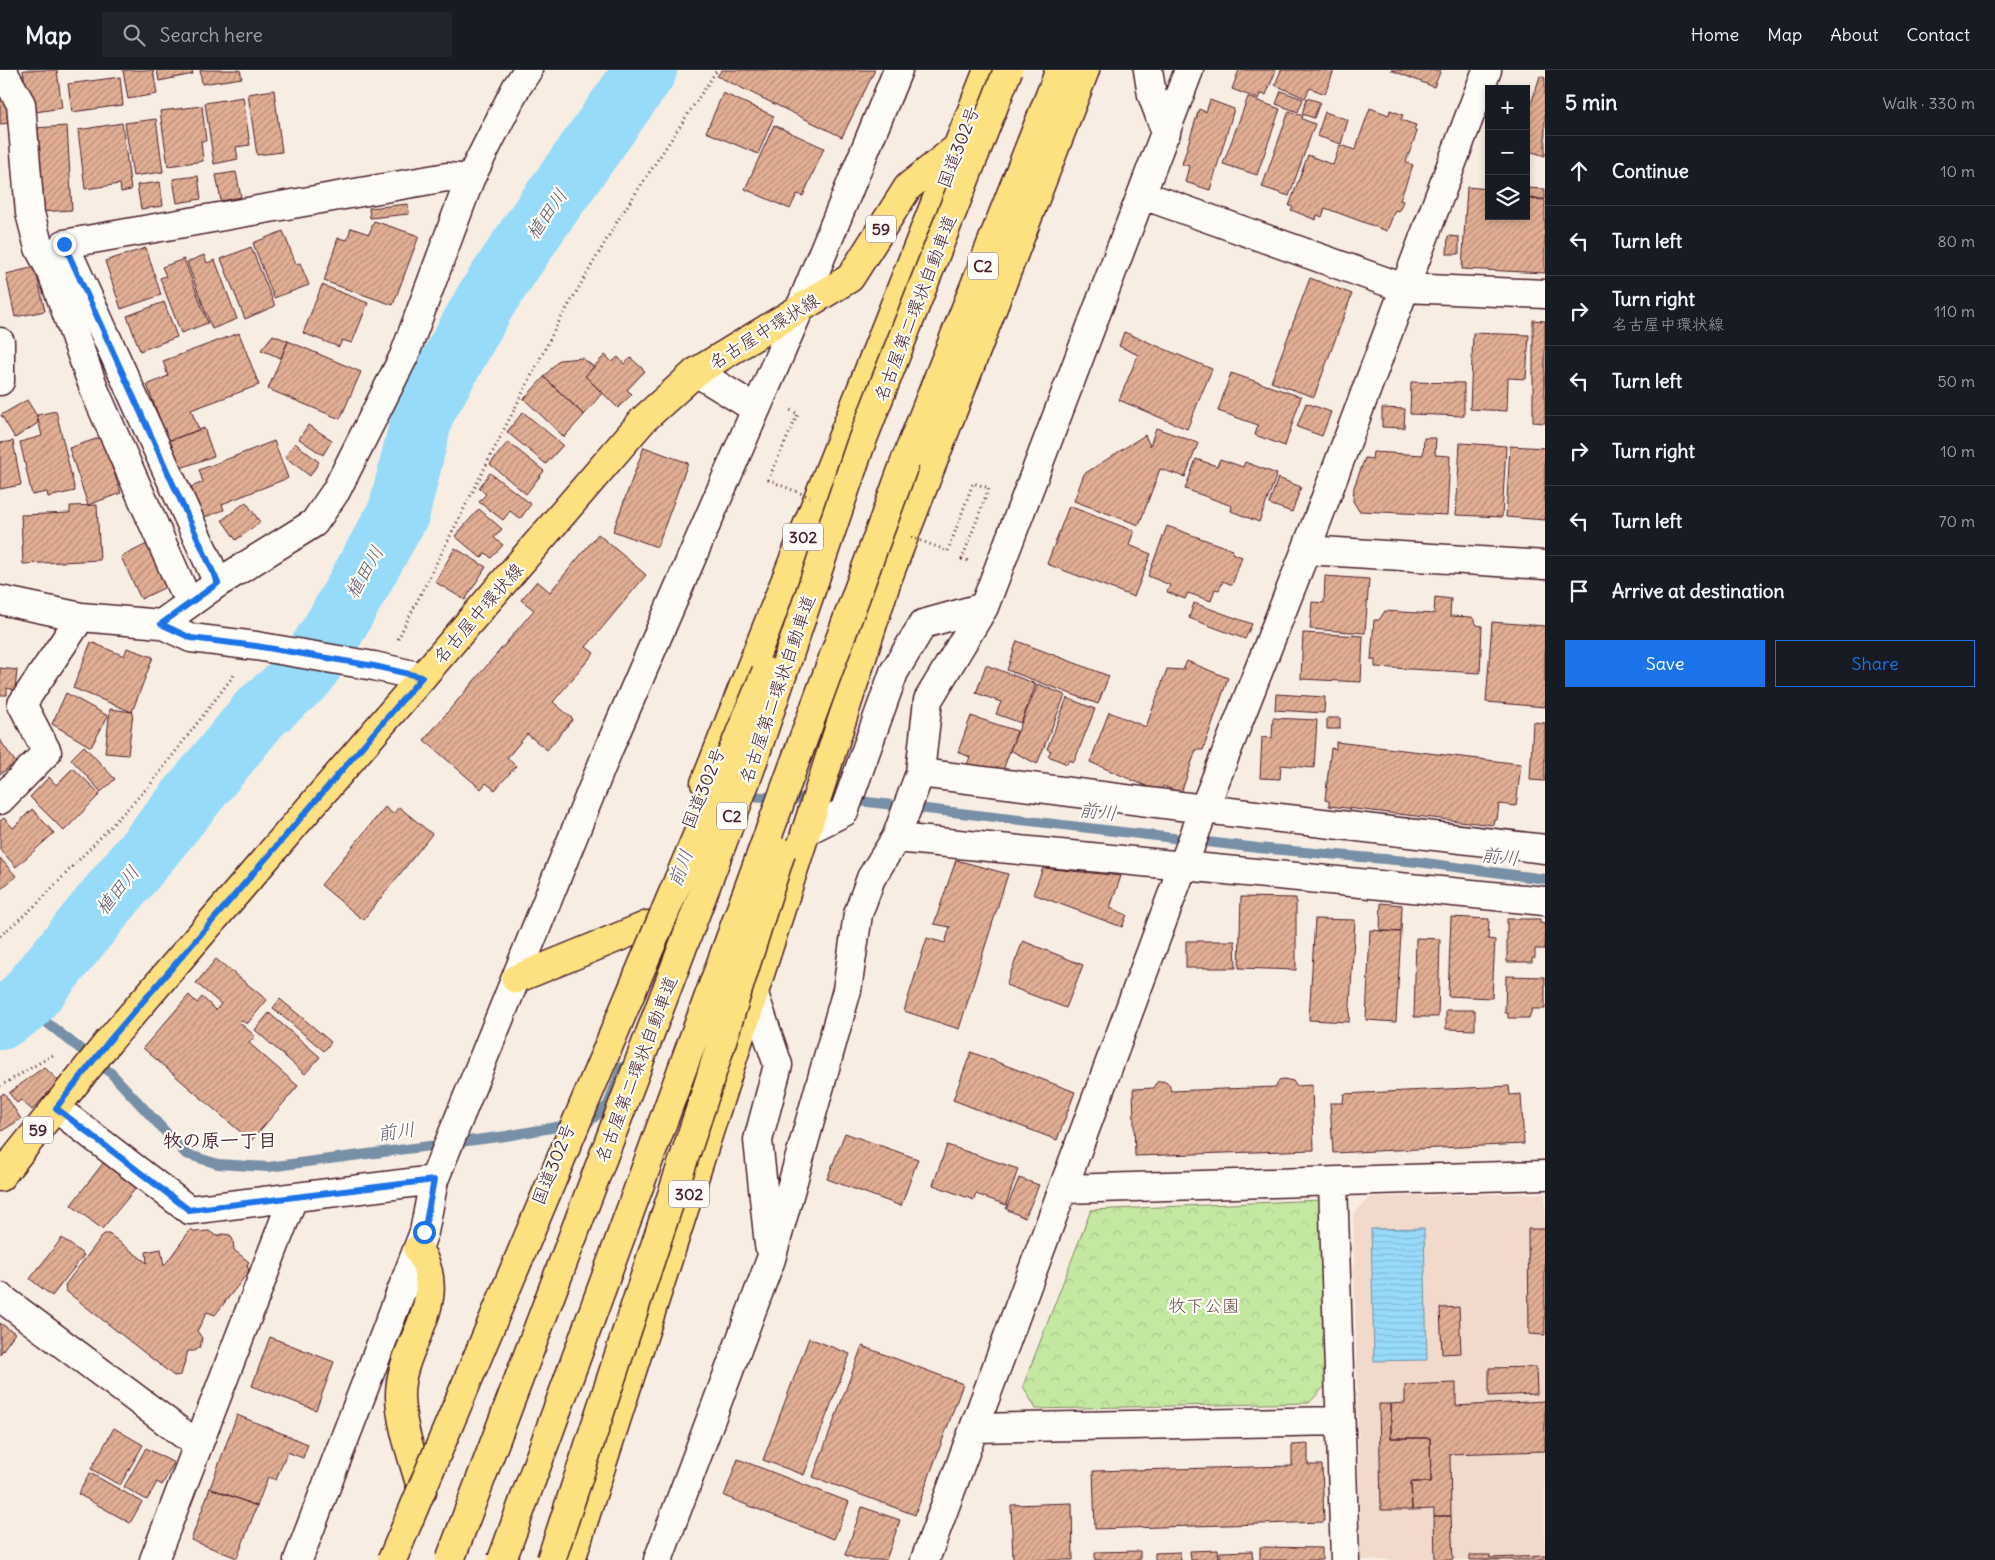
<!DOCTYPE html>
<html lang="en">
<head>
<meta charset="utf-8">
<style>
  :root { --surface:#171b24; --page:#20242c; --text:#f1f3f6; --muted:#9ea1a6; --line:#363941; --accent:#1a73e8 }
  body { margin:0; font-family:Delius,"Klee One",sans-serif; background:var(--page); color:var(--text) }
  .controls { position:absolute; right:15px; top:15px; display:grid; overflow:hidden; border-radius:0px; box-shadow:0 2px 8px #0003 }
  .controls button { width:45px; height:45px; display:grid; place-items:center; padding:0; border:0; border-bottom:1px solid var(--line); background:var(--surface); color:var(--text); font:25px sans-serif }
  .stop { position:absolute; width:15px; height:15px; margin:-11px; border:4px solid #1a73e8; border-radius:50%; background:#fff }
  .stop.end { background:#1a73e8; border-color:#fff; box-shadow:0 1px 5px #0008 }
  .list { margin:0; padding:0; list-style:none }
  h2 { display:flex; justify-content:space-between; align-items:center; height:65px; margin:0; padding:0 20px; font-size:21px }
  h2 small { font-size:16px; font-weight:400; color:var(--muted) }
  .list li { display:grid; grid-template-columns:32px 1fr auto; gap:15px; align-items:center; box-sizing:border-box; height:70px; padding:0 20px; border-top:1px solid var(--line) }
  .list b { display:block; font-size:19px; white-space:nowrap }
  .list p { margin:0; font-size:16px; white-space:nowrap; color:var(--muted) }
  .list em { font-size:16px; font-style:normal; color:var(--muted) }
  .actions { display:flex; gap:10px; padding:15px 20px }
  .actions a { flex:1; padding:11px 0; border:1px solid var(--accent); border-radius:0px; text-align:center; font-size:18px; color:var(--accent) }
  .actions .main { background:var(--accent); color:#fff }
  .icon { flex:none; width:28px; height:28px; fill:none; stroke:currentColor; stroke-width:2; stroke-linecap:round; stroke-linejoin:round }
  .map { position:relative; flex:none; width:1545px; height:1490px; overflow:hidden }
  header { display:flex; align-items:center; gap:30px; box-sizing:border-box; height:70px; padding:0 25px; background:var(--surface); border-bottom:1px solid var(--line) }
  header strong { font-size:24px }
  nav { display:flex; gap:28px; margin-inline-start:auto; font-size:18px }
  .search { width:350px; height:45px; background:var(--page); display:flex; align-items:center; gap:12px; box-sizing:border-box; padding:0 18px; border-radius:0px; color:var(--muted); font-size:19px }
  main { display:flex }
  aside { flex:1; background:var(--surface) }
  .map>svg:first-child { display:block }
</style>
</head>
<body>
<header>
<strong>Map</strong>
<div class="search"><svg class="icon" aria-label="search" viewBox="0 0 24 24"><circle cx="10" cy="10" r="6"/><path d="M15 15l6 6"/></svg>Search here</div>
<nav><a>Home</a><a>Map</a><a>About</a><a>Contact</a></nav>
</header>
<main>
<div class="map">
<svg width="1545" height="1490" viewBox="0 0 1545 1490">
  <defs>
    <pattern id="forest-crowns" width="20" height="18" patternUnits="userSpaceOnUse" patternTransform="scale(1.25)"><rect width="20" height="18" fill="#c4e8a2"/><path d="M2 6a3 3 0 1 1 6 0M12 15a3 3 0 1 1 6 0" fill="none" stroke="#aac78c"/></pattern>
    <pattern id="water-rules" width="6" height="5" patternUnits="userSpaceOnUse" patternTransform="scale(1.25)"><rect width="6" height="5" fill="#97dbf9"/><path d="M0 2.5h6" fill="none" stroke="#84bcd6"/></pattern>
    <pattern id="building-hatch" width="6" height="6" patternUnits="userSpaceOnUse" patternTransform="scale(1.25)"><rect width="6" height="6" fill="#e2af95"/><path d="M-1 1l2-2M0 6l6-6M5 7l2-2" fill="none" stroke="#b98e7a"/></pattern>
  </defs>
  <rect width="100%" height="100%" fill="#f8ede3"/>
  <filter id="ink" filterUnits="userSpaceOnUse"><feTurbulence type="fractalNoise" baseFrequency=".02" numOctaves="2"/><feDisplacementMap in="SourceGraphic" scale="10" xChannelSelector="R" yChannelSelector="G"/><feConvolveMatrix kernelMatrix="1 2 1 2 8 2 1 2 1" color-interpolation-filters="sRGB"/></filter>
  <g filter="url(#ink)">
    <path fill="#f1dacc" d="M1545,1123V1490H1361L1353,1144L1370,1127Z"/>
    <path fill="url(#forest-crowns)" stroke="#878466" d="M1321,1130L1325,1316L1309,1333L1036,1339L1023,1316L1091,1140Z"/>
    <path fill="url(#water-rules)" stroke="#7890a7" d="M1424,1158L1427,1290L1374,1291L1371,1159Z"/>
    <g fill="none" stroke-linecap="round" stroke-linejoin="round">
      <path stroke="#7890a7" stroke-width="10" d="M743,726L859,731L1258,778L1418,792L1545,809
        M23,934L111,1003L186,1084L218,1094L268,1097L506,1066L590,1051L608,1035L622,997"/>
      <path stroke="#97dbf9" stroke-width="62" d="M0,949L23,934L260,643L305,604L335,557L399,442L423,343L486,230L538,152L646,0"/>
    </g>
    <path fill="url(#building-hatch)" stroke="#4a1f2b" d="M23,0H57L62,38L29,43Z
      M123,0H153L157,24L128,29Z
      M157,0H192L193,4L159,11Z
      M200,0H240L242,8L202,14Z
      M722,0H875L842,67L717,6Z
      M1239,0H1276L1266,25L1260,24L1258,29L1232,19Z
      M1281,0H1334L1325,24L1310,18L1305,28L1275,15Z
      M1391,0H1441L1434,17Z
      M1540,6L1545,8V86L1526,80V50Z
      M120,7L123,35L72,42L68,14Z
      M0,13L20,52L0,54Z
      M274,20L282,82L257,85L248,24Z
      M1281,21L1303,29L1298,42L1276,34Z
      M723,23L774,46L758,84L706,62Z
      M243,27L250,75L236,77L238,89L214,94L205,33Z
      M1248,27L1280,39L1257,105L1223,94Z
      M1307,28L1320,32L1314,48L1302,44Z
      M1210,30L1234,39L1210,120L1185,112L1189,96L1182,94L1199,39L1206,42Z
      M202,36L206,71H201L203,91L168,96L160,41Z
      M1370,38L1389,45L1390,40L1403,45L1401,50L1416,55L1414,60L1417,62L1406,92L1413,95L1400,130L1403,131L1399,141L1395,140L1387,161L1325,138L1322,147L1317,145L1316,150L1291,140L1293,137L1289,136L1308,85L1333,95L1340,75L1355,80Z
      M1289,41L1303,46L1302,49L1315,54L1289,126L1262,117Z
      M1325,42L1348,50L1341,74L1317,66Z
      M156,49L163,102L133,106L125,53Z
      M122,53L131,120L121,122L120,114L85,119L78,60Z
      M774,55L824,78L803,126L797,124L790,139L745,119Z
      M67,56L72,140L39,142L34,58Z
      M236,102L241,127L221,131L216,105Z
      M198,106L201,129L177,133L173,109Z
      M160,112L163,136L141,139L137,115Z
      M1467,117L1489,119V146H1526V129L1545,130V203L1462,199Z
      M1526,118L1545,119V129L1526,128Z
      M408,134L409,144L370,148L369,138Z
      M374,151L419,166L393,235L324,211L338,168L347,170L351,158L369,164Z
      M283,161L296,194L300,193L309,215L274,228L253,173Z
      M1448,166L1459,167V184H1447Z
      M251,177L275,236L245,249L221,189Z
      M146,178L161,225L121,239L105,191Z
      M204,185L207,193L215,190L237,249L212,259L187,192Z
      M184,189L208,253L181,263L160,208L166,206L162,197Z
      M35,197L45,241L15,247L6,204Z
      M1310,208L1352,224L1314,327L1271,312Z
      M322,215L368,233L352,273L342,270L339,277L303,263Z
      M164,232L177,267L140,281L127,246Z
      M1533,250L1545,251V353L1533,352Z
      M1124,262L1212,299L1187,359L1119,330L1138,285L1119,276Z
      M239,263L259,315L191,340L199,360L168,371L147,315L168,306L163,291Z
      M1473,263L1529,265L1526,309L1508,308L1507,341L1470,339Z
      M273,265L288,271L281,288L261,280Z
      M288,271L361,302L340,349L268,319Z
      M605,285L612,292L618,287L624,294L631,288L645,301L627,320L632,324L618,338L585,306Z
      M582,288L594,297L585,306L602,323L584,345L544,307L559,290Z
      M1231,303L1301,327L1285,376L1255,365L1258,355L1218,341Z
      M544,307L584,345L564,367L524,329Z
      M1411,312L1464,313V346L1410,344Z
      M27,330L37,346L38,353L15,368L1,345Z
      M1306,333L1331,342L1322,366L1297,357Z
      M1382,338L1405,339L1404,358L1382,357Z
      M56,341L75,421L48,427L47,422L32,425L20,372L42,366L37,345Z
      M523,342L563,375L546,394L507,362Z
      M308,355L332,370L323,385L299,369Z
      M204,358L214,386L178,399L168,371Z
      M1156,358L1198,373L1185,407L1160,399L1139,455L1074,431L1084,404L1145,365L1150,376Z
      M102,367L121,423L88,435L69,378Z
      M1424,368H1436L1435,385L1450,386L1447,445L1359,441L1353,431L1354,417L1365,388L1372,389L1373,382L1423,385Z
      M13,371L21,415L0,419V373Z
      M274,371L288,408L222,434L224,440L202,448L191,417L203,412L199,400Z
      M508,372L544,401L526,424L490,394Z
      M295,373L319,392L310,406L285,387Z
      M1460,373L1506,376L1502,447L1456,445Z
      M1510,376L1545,378V450L1506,447Z
      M644,377L688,393L657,477L613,461Z
      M1196,389L1217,396L1220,389L1243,397L1245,392L1277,404L1259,452L1231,441L1232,436L1185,419Z
      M490,403L531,434L520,449L510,441L503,450L479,432L486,424L479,418Z
      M1278,408L1301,417L1292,442L1269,434Z
      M246,432L260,452L236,470L222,450Z
      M97,435L100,490L23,494L21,445L70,443V436Z
      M1069,436L1134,461L1129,475L1151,484L1134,527L1047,494Z
      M479,439L502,459L494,468L503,475L491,488L486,483L481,488L455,466Z
      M1167,456L1233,480L1232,483L1242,487L1232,515L1223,511L1219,520L1215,519L1211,531L1188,523L1185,529L1167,522L1170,515L1148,506Z
      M598,464L646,505L586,577L594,583L553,632L573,649L547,680L527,664L507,688L516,696L495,720L486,713L481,719L424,670L534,540L521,530L537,511L550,522Z
      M147,474L168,516L141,529L121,487Z
      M455,478L486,497L465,530L435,512Z
      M1325,506L1369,509L1365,563L1310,559L1312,532L1324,533Z
      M1435,527L1451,529L1450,546L1472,547L1477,555L1482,556L1480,603L1375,597V590H1371L1374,550H1379L1385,541L1434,544Z
      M1194,533L1252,554L1245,569L1189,548Z
      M1492,552L1545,556V637L1486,632Z
      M1303,563L1363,566L1361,612L1301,609Z
      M1017,571L1109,606L1098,634L1007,600Z
      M91,572L124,586L127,578L153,587L132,642L73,618Z
      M1187,591L1228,608L1203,680H1196L1181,723L1163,716L1160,722L1090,692L1109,642L1146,657L1167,599L1183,600Z
      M986,595L1036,614L1021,653L996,644L1001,632L976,623Z
      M0,598L17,600L15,620L7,618V625H0Z
      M1038,614L1065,625L1037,694L1010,680Z
      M66,623L108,646L91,677L52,654Z
      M1276,624L1325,627L1324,643L1275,640Z
      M1067,628L1095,639L1074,692L1069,690L1067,694L1048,686L1051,681L1047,679Z
      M110,639L133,642L128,685L105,683Z
      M971,646L1017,661L1002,703L967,695L970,687L958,682Z
      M1273,648L1317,650L1314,698L1281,695L1280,709L1260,708L1262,667L1272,668Z
      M1327,648H1340V659H1327Z
      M1533,652L1545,653V711L1530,710Z
      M0,670L16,693L0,704Z
      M1336,672L1521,694L1516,736L1499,734L1497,750L1494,749L1493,755L1329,736V731L1325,730L1331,678L1336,679Z
      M84,676L115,709L101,722L71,689Z
      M73,698L100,724L64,761L30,727L49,707L56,715Z
      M385,737L393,744L399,737L432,764L363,850L321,815Z
      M32,739L54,763L16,797L0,779V751L4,748L13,758Z
      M0,788L16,806L0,820Z
      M956,790L1008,804L959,959L904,941L927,868L945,873L950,857L934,854Z
      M1043,798L1121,806L1110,838L1127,845L1122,857L1033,824Z
      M1241,827L1296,828V900L1239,898Z
      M1381,833L1402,835L1401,862L1380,861Z
      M1451,847L1489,849L1488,869L1495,870L1492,928L1448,926Z
      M1315,849L1355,850L1349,952L1309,950Z
      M1507,849H1540V853L1545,854V879H1535V888H1532V892H1507Z
      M1370,860L1401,862L1396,952L1366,950Z
      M1416,868L1440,869L1438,947H1414Z
      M1023,871L1083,895L1066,938L1006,915Z
      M1186,871H1235L1236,898H1186Z
      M216,889L267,930L247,954L241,950L239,952L255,966L249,973L298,1016L251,1071L143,978L189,925L197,933L202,927L216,940L221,934L196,913Z
      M1506,906L1545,907V939H1532L1529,948H1508V943H1505Z
      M280,929L331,972L324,981L273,938Z
      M1446,940H1475V960L1446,959Z
      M269,943L320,987L305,1004L255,960Z
      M971,982L1075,1022L1057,1070L953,1030Z
      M44,997L59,1011L32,1040L21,1030L17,1033L9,1023Z
      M1284,1009L1293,1011L1296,1016L1312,1015L1314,1080L1135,1086L1133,1019L1154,1018L1157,1012L1163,1011L1169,1014L1171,1021L1276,1017L1279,1010Z
      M1509,1016L1510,1025L1521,1024L1524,1074L1333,1083L1330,1033H1343L1344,1024Z
      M4,1023L21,1049L0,1062V1026Z
      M845,1063L918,1089L901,1136L827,1109Z
      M947,1075L1018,1099L1006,1135L976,1124L974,1130L933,1115Z
      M104,1092L137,1117L102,1159L71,1135Z
      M1019,1108L1039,1115L1025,1148L1006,1139Z
      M191,1159L195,1162L209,1161L216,1166L223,1164L230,1165L233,1170L234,1180L249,1192L247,1195L249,1201L215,1245L207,1242L197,1261L202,1268L200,1277L194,1281H188L181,1305L174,1306L66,1221L65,1215L104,1164H109L147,1193L146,1182L161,1179L164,1196Z
      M1528,1159H1545V1265L1529,1264Z
      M62,1168L84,1185L52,1226L30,1209Z
      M1459,1237L1461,1283L1442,1284L1440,1238Z
      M0,1253L15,1263L0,1284Z
      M270,1267L334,1292L316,1340L252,1316Z
      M809,1268L850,1284L804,1405L763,1390Z
      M862,1276L963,1314L915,1445L813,1407Z
      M1536,1297L1537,1324L1489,1326V1298Z
      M1456,1313V1336L1545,1331V1381L1450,1384L1451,1446H1434V1439L1412,1440L1411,1412H1431L1430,1368H1391V1334L1405,1333V1315Z
      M1379,1334H1391V1368H1430L1431,1412H1411L1412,1440H1381Z
      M237,1345L308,1374L303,1388L287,1382L276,1410L268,1407L257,1436L210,1418Z
      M114,1358L143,1375L120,1415L91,1399Z
      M1308,1374V1395H1322L1324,1452L1095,1459L1093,1401L1292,1396V1375Z
      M146,1378L174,1393L162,1415L157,1412L147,1430L124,1417Z
      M738,1389L849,1432L834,1469L724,1426Z
      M90,1403L142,1432L130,1453L78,1424Z
      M210,1418L257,1436L237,1488L191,1470Z
      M1072,1433L1073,1490H1013L1011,1435Z
      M862,1437L900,1450L886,1490H860L845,1485Z
      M1434,1446H1451L1453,1490H1435Z
      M1260,1477L1322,1478V1490H1260Z
      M1218,1480L1219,1490H1191L1190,1481Z
      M1140,1481V1490H1095V1482Z
      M1252,1481L1253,1490H1220V1482Z
      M1180,1482L1181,1490H1155V1483Z
      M1470,1485H1490V1488L1545,1486V1490H1470Z"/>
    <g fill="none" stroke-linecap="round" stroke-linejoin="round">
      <defs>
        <path id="street" d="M2,0L21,34L30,143L39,178L52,203L96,324L181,516
          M1148,0L1152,25L1166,63
          M1143,125L1404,218L1545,224
          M0,272V311
          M696,302L756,339
          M1306,480L1545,495
          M218,513L64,174L447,107L470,109
          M0,530L81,547L161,554L191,568L256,576L374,596L422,607
          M161,554L218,513L314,453L336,421L404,286L470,109L516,18L528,0
          M920,703L1204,739L1545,779
          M0,730L47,682L22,634L81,547
          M806,761L844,742L894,602L923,554L984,537
          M896,768L1545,831
          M754,924L778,995L758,1070L769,1175
          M56,1038L189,1140L434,1110
          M1333,1113L1345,1490
          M1064,1119L1545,1105
          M0,1227L198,1375
          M974,1358L1340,1351
          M154,1490L293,1128
          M298,1490L424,1162L434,1110L609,678L800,238L898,0
          M658,1490L771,1189L847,920L858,844L871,808L896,768L920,703L928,630L984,537L1189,0
          M925,1490L1204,739L1306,480L1487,0"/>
        <path id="primary" d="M0,1107L109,971L644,349L696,302L850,208L908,117L959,76"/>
        <path id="highway" d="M905,392L1060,0
          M705,713L988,0
          M516,909L648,855
          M418,1179C453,1234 399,1272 400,1327C401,1358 414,1391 422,1421
          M571,1490L887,510L1085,0"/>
      </defs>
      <use href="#street" stroke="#4a1f2b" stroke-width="31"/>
      <use href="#primary" stroke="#4a1f2b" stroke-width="31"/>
      <use href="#highway" stroke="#4a1f2b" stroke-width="31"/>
      <path stroke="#4a1f2b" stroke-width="3" stroke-dasharray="1 4" stroke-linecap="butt" d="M768,410L798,344L790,340
        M948,481L973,413L989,418L962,489L969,491
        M398,569L556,257L618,150L717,0
        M0,866L37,834L150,715L234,605
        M0,1016L53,985L55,987"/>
      <use href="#street" stroke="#fdfcf7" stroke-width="28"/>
      <use href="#primary" stroke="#fde080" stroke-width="28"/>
      <use href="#highway" stroke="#fde080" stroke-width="28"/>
      <defs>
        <path id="highway-bridge" d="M392,1490L766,602
          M450,1490L750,700L860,376L1008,0
          M502,1490L905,392
          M551,1490L705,1025L781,782"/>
      </defs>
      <use href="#highway-bridge" stroke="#4a1f2b" stroke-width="31" stroke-linecap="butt"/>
      <path stroke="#4a1f2b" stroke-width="3" stroke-dasharray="1 4" stroke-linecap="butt" d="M768,410L810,427
        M911,467L948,481"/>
      <use href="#highway-bridge" stroke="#fde080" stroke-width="28"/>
    </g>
  </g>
  <g fill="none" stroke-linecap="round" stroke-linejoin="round" filter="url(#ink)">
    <path stroke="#1a73e8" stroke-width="6" d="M64,174L218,513L161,554L191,568L256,576L374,596L422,607L109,971L56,1038L189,1140L434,1110L424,1162"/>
  </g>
  <g text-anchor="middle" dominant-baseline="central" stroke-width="4.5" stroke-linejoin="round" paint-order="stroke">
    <g fill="#fdfcf7" stroke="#806168" stroke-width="1">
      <rect x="866" y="145.5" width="30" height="27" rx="4"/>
      <rect x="968" y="182.5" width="30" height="27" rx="4"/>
      <rect x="783" y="453.5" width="40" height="27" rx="4"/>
      <rect x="717" y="732.5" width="30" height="27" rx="4"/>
      <rect x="23" y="1046.5" width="30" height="27" rx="4"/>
      <rect x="669" y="1110.5" width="40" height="27" rx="4"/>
    </g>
    <g font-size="16" font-weight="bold" fill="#4a1f2b">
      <text x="881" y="159">59</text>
      <text x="983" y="196">C2</text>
      <text x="803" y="467">302</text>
      <text x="732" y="746">C2</text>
      <text x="38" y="1060">59</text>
      <text x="689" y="1124">302</text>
    </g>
    <g font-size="18" fill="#4a1f2b" stroke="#fdfcf7">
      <text transform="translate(958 77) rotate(-69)">国道302号</text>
      <text transform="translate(915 238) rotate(-69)">名古屋第二環状自動車道</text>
      <text transform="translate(764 261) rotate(-32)">名古屋中環状線</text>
      <text transform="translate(478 543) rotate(-49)">名古屋中環状線</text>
      <text transform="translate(777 619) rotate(-71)">名古屋第二環状自動車道</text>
      <text transform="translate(703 718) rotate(-68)">国道302号</text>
      <text transform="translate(636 999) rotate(-69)">名古屋第二環状自動車道</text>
      <text transform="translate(553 1094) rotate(-68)">国道302号</text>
    </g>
    <g font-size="18" fill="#685149" stroke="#fdfcf7">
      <text x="1204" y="1235">牧下公園</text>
    </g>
    <g font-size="19" font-style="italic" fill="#615769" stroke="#fdfcf7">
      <text transform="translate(546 144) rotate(-55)">植田川</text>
      <text transform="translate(364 502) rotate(-60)">植田川</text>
      <text transform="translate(1098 741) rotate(6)">前川</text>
      <text transform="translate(1500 786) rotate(6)">前川</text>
      <text transform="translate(680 798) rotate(-69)">前川</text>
      <text transform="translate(117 820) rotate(-51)">植田川</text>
      <text transform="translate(396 1061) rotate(-8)">前川</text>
    </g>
    <g font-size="19" font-weight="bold" fill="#4a1f2b" stroke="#fdfcf7">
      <text x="220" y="1070">牧の原一丁目</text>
    </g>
  </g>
</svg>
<div class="controls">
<button>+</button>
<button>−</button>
<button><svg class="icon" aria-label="layers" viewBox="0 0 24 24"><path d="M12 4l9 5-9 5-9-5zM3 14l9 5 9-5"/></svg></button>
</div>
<div class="stop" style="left:424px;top:1162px"></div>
<div class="stop end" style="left:64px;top:174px"></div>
</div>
<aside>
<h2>5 min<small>Walk · 330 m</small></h2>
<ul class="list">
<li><svg class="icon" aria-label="ahead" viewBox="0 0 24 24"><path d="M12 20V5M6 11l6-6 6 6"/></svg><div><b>Continue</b></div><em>10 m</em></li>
<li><svg class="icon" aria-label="left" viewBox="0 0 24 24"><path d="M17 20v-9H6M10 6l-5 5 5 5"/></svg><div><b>Turn left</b></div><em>80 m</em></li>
<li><svg class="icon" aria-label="right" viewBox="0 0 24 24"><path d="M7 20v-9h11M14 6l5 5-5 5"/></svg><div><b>Turn right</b><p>名古屋中環状線</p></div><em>110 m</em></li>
<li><svg class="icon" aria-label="left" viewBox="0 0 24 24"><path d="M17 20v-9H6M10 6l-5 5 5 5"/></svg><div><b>Turn left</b></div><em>50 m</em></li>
<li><svg class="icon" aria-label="right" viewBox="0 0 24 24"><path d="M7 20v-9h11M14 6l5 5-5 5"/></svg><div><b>Turn right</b></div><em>10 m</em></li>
<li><svg class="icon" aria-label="left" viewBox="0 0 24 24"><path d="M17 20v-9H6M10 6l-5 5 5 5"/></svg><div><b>Turn left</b></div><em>70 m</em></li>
<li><svg class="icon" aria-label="arrive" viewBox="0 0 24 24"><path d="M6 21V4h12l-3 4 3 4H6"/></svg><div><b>Arrive at destination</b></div></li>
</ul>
<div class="actions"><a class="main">Save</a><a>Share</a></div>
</aside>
</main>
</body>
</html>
